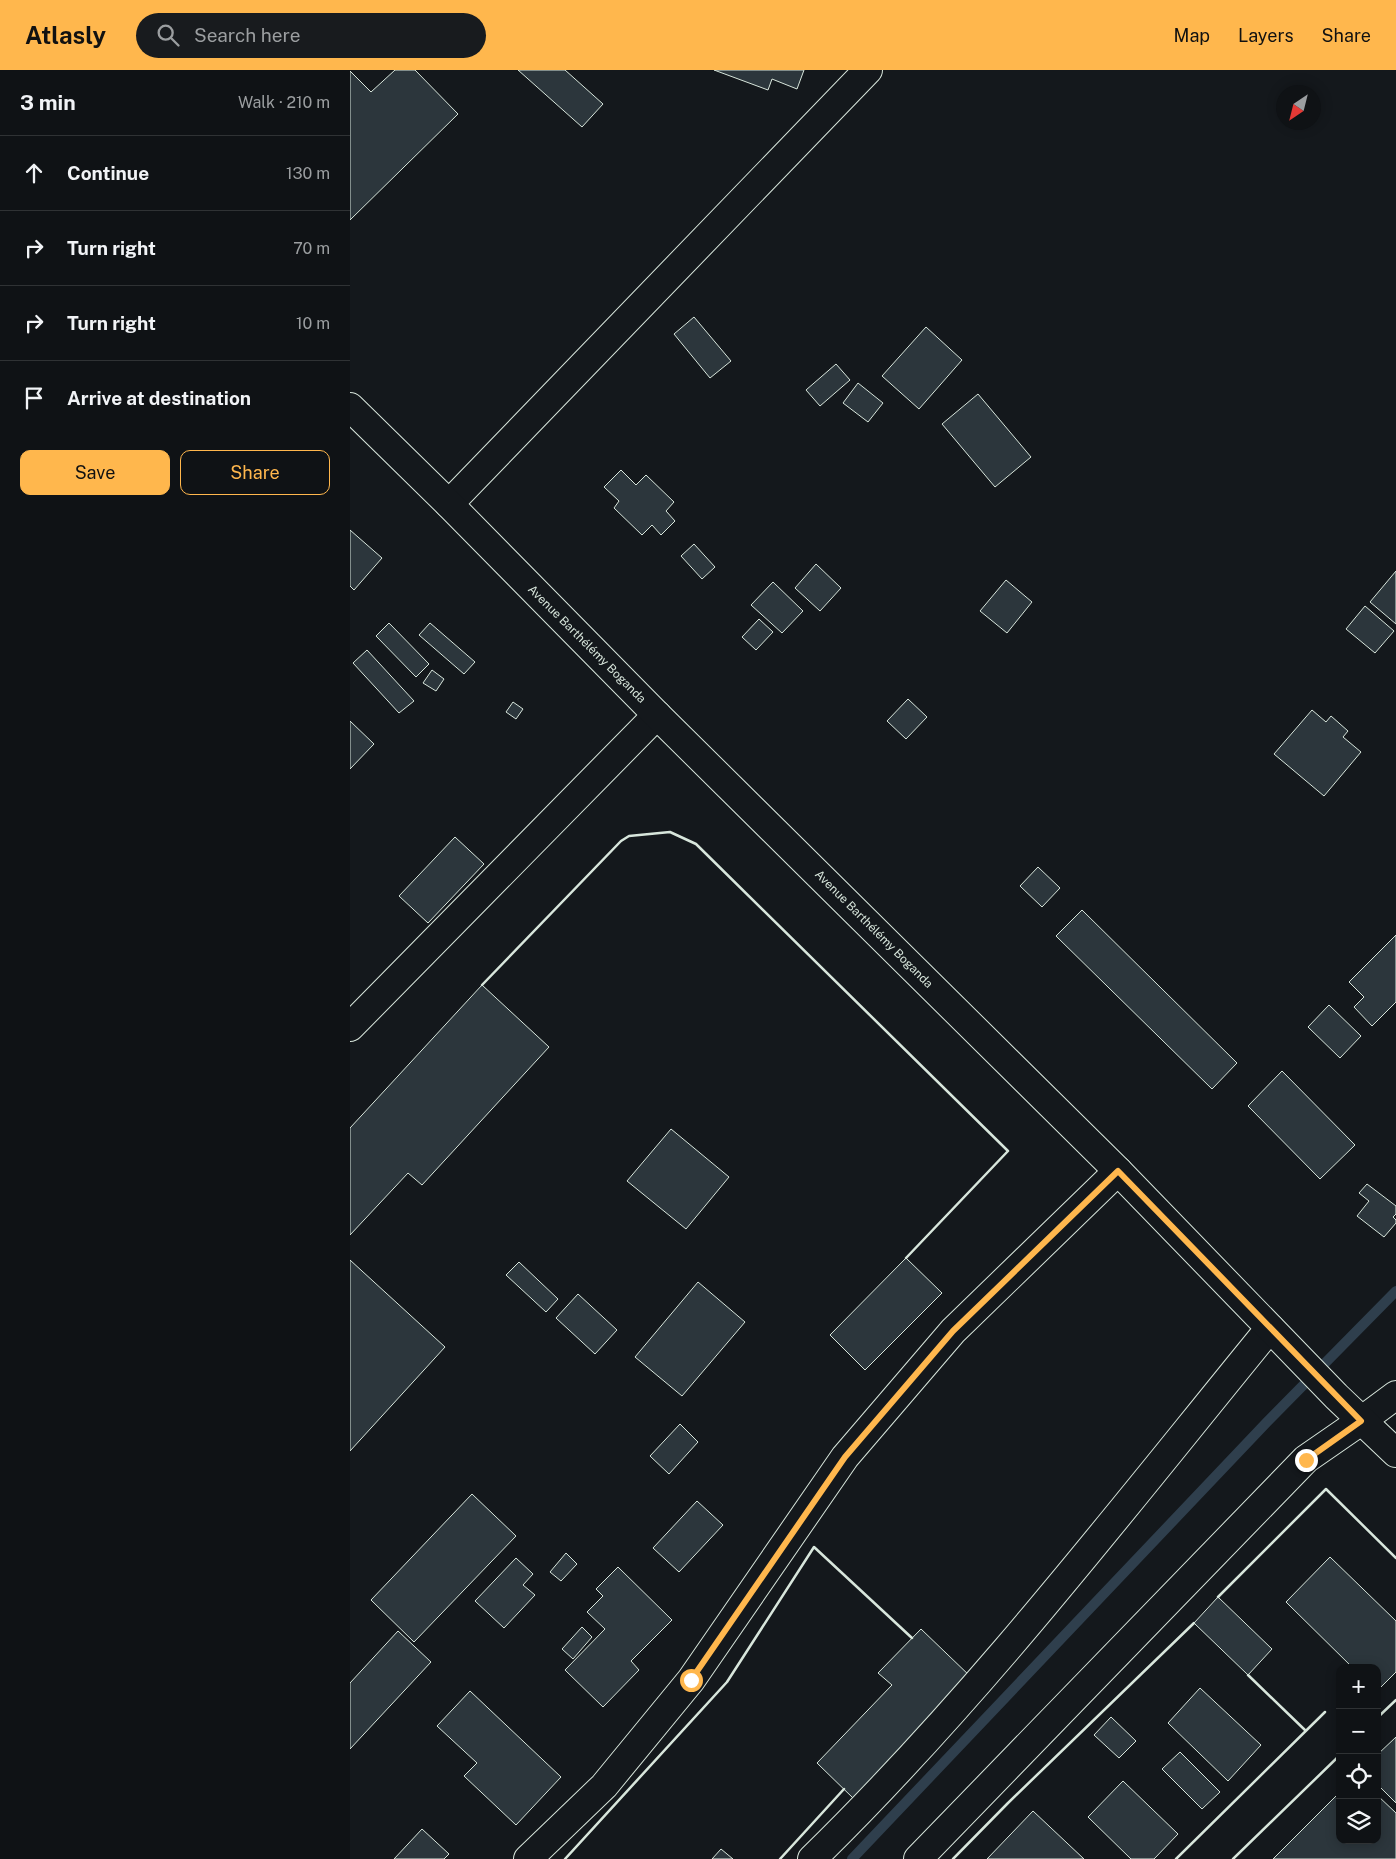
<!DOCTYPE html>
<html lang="en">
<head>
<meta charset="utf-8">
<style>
  :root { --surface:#0f1215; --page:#181b1e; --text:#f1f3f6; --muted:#9b9ea0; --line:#2f3234; --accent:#ffb74d }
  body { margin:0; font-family:"Public Sans",sans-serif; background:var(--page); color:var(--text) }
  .controls { position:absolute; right:15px; bottom:15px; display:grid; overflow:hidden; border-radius:10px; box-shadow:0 2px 12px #0003 }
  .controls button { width:45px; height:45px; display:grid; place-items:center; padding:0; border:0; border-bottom:1px solid var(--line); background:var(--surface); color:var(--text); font:25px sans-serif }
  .compass { position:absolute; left:926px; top:15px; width:45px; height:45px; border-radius:50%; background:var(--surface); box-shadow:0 2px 12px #0003; rotate:215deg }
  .stop { position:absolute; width:15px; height:15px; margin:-11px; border:4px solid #ffb74d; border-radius:50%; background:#fff }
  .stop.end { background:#ffb74d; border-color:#fff; box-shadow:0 1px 5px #0008 }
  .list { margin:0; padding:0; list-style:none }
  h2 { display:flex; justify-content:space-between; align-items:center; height:65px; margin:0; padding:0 20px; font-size:21px }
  h2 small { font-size:16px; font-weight:400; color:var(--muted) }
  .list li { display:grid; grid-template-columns:32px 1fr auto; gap:15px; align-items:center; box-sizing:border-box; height:75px; padding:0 20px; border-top:1px solid var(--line) }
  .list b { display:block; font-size:19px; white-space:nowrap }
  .list em { font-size:16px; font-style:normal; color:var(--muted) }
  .actions { display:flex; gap:10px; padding:15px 20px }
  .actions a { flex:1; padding:11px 0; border:1px solid var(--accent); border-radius:10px; text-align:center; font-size:18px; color:var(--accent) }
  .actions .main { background:var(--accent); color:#111 }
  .icon { flex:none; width:28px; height:28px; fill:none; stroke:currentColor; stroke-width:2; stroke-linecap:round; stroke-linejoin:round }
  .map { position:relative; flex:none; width:1046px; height:1789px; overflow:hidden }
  header { display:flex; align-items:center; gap:30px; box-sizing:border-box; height:70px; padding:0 25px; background:var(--accent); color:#111 }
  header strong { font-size:24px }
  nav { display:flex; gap:28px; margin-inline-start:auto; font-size:18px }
  .search { width:350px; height:45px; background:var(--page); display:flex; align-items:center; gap:12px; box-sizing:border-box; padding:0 18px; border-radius:28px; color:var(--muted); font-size:19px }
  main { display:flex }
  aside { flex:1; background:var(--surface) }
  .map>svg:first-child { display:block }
</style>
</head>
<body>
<header>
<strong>Atlasly</strong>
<div class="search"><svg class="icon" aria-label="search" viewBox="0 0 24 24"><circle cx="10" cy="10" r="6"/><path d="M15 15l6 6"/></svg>Search here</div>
<nav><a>Map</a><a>Layers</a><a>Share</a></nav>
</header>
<main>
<aside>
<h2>3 min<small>Walk · 210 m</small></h2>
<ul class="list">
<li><svg class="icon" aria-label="ahead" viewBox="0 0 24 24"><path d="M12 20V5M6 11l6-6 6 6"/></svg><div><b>Continue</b></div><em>130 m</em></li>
<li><svg class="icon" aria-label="right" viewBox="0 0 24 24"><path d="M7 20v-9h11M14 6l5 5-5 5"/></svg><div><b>Turn right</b></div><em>70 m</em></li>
<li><svg class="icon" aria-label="right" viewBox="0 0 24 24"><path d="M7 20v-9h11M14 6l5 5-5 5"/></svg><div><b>Turn right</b></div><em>10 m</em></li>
<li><svg class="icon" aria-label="arrive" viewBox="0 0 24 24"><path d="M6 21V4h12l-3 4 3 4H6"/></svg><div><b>Arrive at destination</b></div></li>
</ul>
<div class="actions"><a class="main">Save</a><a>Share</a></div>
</aside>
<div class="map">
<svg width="1046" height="1789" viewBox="0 0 1046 1789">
  <rect width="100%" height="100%" fill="#14181c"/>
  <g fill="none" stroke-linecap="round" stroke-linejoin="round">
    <path stroke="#2f3f4d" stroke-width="10" d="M502,1789L917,1352L1046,1221"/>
  </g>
  <path fill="#2c363c" stroke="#d8e6dc" d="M45,0H65L108,44L0,150V1L21,22Z
    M168,0H215L253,34L232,57Z
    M364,0H454L447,19L422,9L418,20Z
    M344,247L381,291L360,308L324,264Z
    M576,257L612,290L569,339L532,306Z
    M486,294L500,310L470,336L456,320Z
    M508,313L533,333L518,352L493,333Z
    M628,324L681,387L645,417L592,354Z
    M271,400L286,415L296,405L324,432L316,441L325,451L311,465L302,455L292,465L264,438L269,431L254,417Z
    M0,460L32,488L4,520L0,516Z
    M344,474L365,497L352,509L331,486Z
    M466,494L491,518L470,541L445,518Z
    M1046,501V554L1020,532Z
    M656,510L682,532L657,563L630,541Z
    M423,512L453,541L432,563L401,535Z
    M1015,536L1044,561L1025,583L996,559Z
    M409,549L423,562L406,580L392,567Z
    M39,553L79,594L66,607L26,566Z
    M80,553L125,592L114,604L69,565Z
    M17,580L64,631L49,643L3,593Z
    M82,600L94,609L86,621L73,613Z
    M558,629L577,647L556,669L537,651Z
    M163,632L173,639L166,649L156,642Z
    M962,640L976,652L981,646L998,661L993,667L1011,682L974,726L924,684Z
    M0,651L24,674L0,699Z
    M105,767L134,794L78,853L49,826Z
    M688,797L710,818L692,837L670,816Z
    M732,840L887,993L862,1019L706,866Z
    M1046,865V932L1022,956L1004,937L1014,927L999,912Z
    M132,915L199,977L72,1115L58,1103L0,1165V1058Z
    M979,935L1011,966L990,988L958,957Z
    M932,1001L1005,1075L970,1109L898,1036Z
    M321,1059L379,1107L336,1159L277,1111Z
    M1017,1114L1046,1136V1144L1043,1147L1046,1150V1153L1034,1167L1007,1146L1019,1131L1009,1123Z
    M556,1188L592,1223L515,1300L480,1265Z
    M0,1190L95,1277L0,1381Z
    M169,1192L208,1229L196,1242L156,1205Z
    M348,1212L395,1252L332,1326L285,1287Z
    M228,1224L267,1260L245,1284L206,1248Z
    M330,1354L348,1372L319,1404L300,1386Z
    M122,1424L166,1466L64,1572L21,1530Z
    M347,1431L373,1455L329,1502L303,1478Z
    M216,1483L227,1494L211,1511L200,1502Z
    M980,1487L1046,1551V1602L1027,1621V1598H1003L936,1532Z
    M166,1488L183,1504L173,1515L185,1525L154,1558L125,1531Z
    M268,1497L322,1550L281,1591L289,1600L253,1637L215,1600L255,1559L237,1542L253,1526L246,1519Z
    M868,1527L922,1579L898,1605L844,1553Z
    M232,1557L242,1567L223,1589L212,1579Z
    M571,1559L622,1608L504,1729L467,1693L542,1615L528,1603Z
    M48,1561L81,1592L0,1679V1613Z
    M850,1618L911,1675L878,1711L818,1653Z
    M120,1621L211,1707L166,1755L114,1706L127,1693L87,1656Z
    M761,1647L786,1671L769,1688L744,1665Z
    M1046,1667V1733L1027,1714V1685Z
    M830,1682L870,1722L852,1739L812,1699Z
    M773,1711L828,1764L804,1789H781L738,1747Z
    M990,1722V1770H1027V1725L1046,1743V1789H923Z
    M683,1741L734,1789H637Z
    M72,1759L99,1784L94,1789H44Z
    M371,1779L383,1789H362Z"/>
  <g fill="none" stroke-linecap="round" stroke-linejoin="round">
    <defs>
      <path id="minor" d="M99,434L518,0
        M178,1789L254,1716L341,1610L495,1387L603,1261L768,1101
        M462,1789C629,1626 772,1439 920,1258
        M568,1789L956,1389L1011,1351"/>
      <path id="tertiary" d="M0,957L307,645
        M1011,1351L1046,1325"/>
      <path id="primary" d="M0,337L99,434L307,645L768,1101L986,1326L1046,1383"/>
    </defs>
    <use href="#minor" stroke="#d8e6dc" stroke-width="30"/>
    <use href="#tertiary" stroke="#d8e6dc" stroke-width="30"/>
    <use href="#primary" stroke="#d8e6dc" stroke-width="30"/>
    <use href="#minor" stroke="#14181c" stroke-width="28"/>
    <use href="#tertiary" stroke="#14181c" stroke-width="28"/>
    <use href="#primary" stroke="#14181c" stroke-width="28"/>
    <path stroke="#d8e6dc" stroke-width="2.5" d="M132,915L271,771L279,766L320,762L346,774L658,1081L556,1188
      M868,1527L976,1419L1046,1488
      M898,1605L956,1661
      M1027,1648L1046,1630
      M215,1789L377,1612L464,1477L562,1568
      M430,1789L494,1719
      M603,1789L658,1733L844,1553
      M826,1789L975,1642
      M883,1789L990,1685"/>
  </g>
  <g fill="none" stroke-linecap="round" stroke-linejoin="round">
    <path stroke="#ffb74d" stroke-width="6" d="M341,1610L495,1387L603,1261L768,1101L1011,1351L956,1390"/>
  </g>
  <g text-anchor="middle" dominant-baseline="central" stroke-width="4" stroke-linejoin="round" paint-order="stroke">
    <g font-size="12" fill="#d8e6dc" stroke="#14181c">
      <text transform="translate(237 574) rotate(45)">Avenue Barthélémy Boganda</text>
      <text transform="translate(524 859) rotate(45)">Avenue Barthélémy Boganda</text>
    </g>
  </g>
</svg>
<div class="controls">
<button>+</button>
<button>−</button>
<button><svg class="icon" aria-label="locate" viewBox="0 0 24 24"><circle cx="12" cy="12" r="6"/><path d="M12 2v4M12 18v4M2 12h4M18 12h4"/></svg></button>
<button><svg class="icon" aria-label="layers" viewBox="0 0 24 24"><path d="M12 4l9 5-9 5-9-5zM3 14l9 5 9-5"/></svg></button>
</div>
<svg class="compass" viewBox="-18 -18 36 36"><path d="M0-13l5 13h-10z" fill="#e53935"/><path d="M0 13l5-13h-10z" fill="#9b9ea0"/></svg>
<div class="stop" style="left:341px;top:1610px"></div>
<div class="stop end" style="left:956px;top:1390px"></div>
</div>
</main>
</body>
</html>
